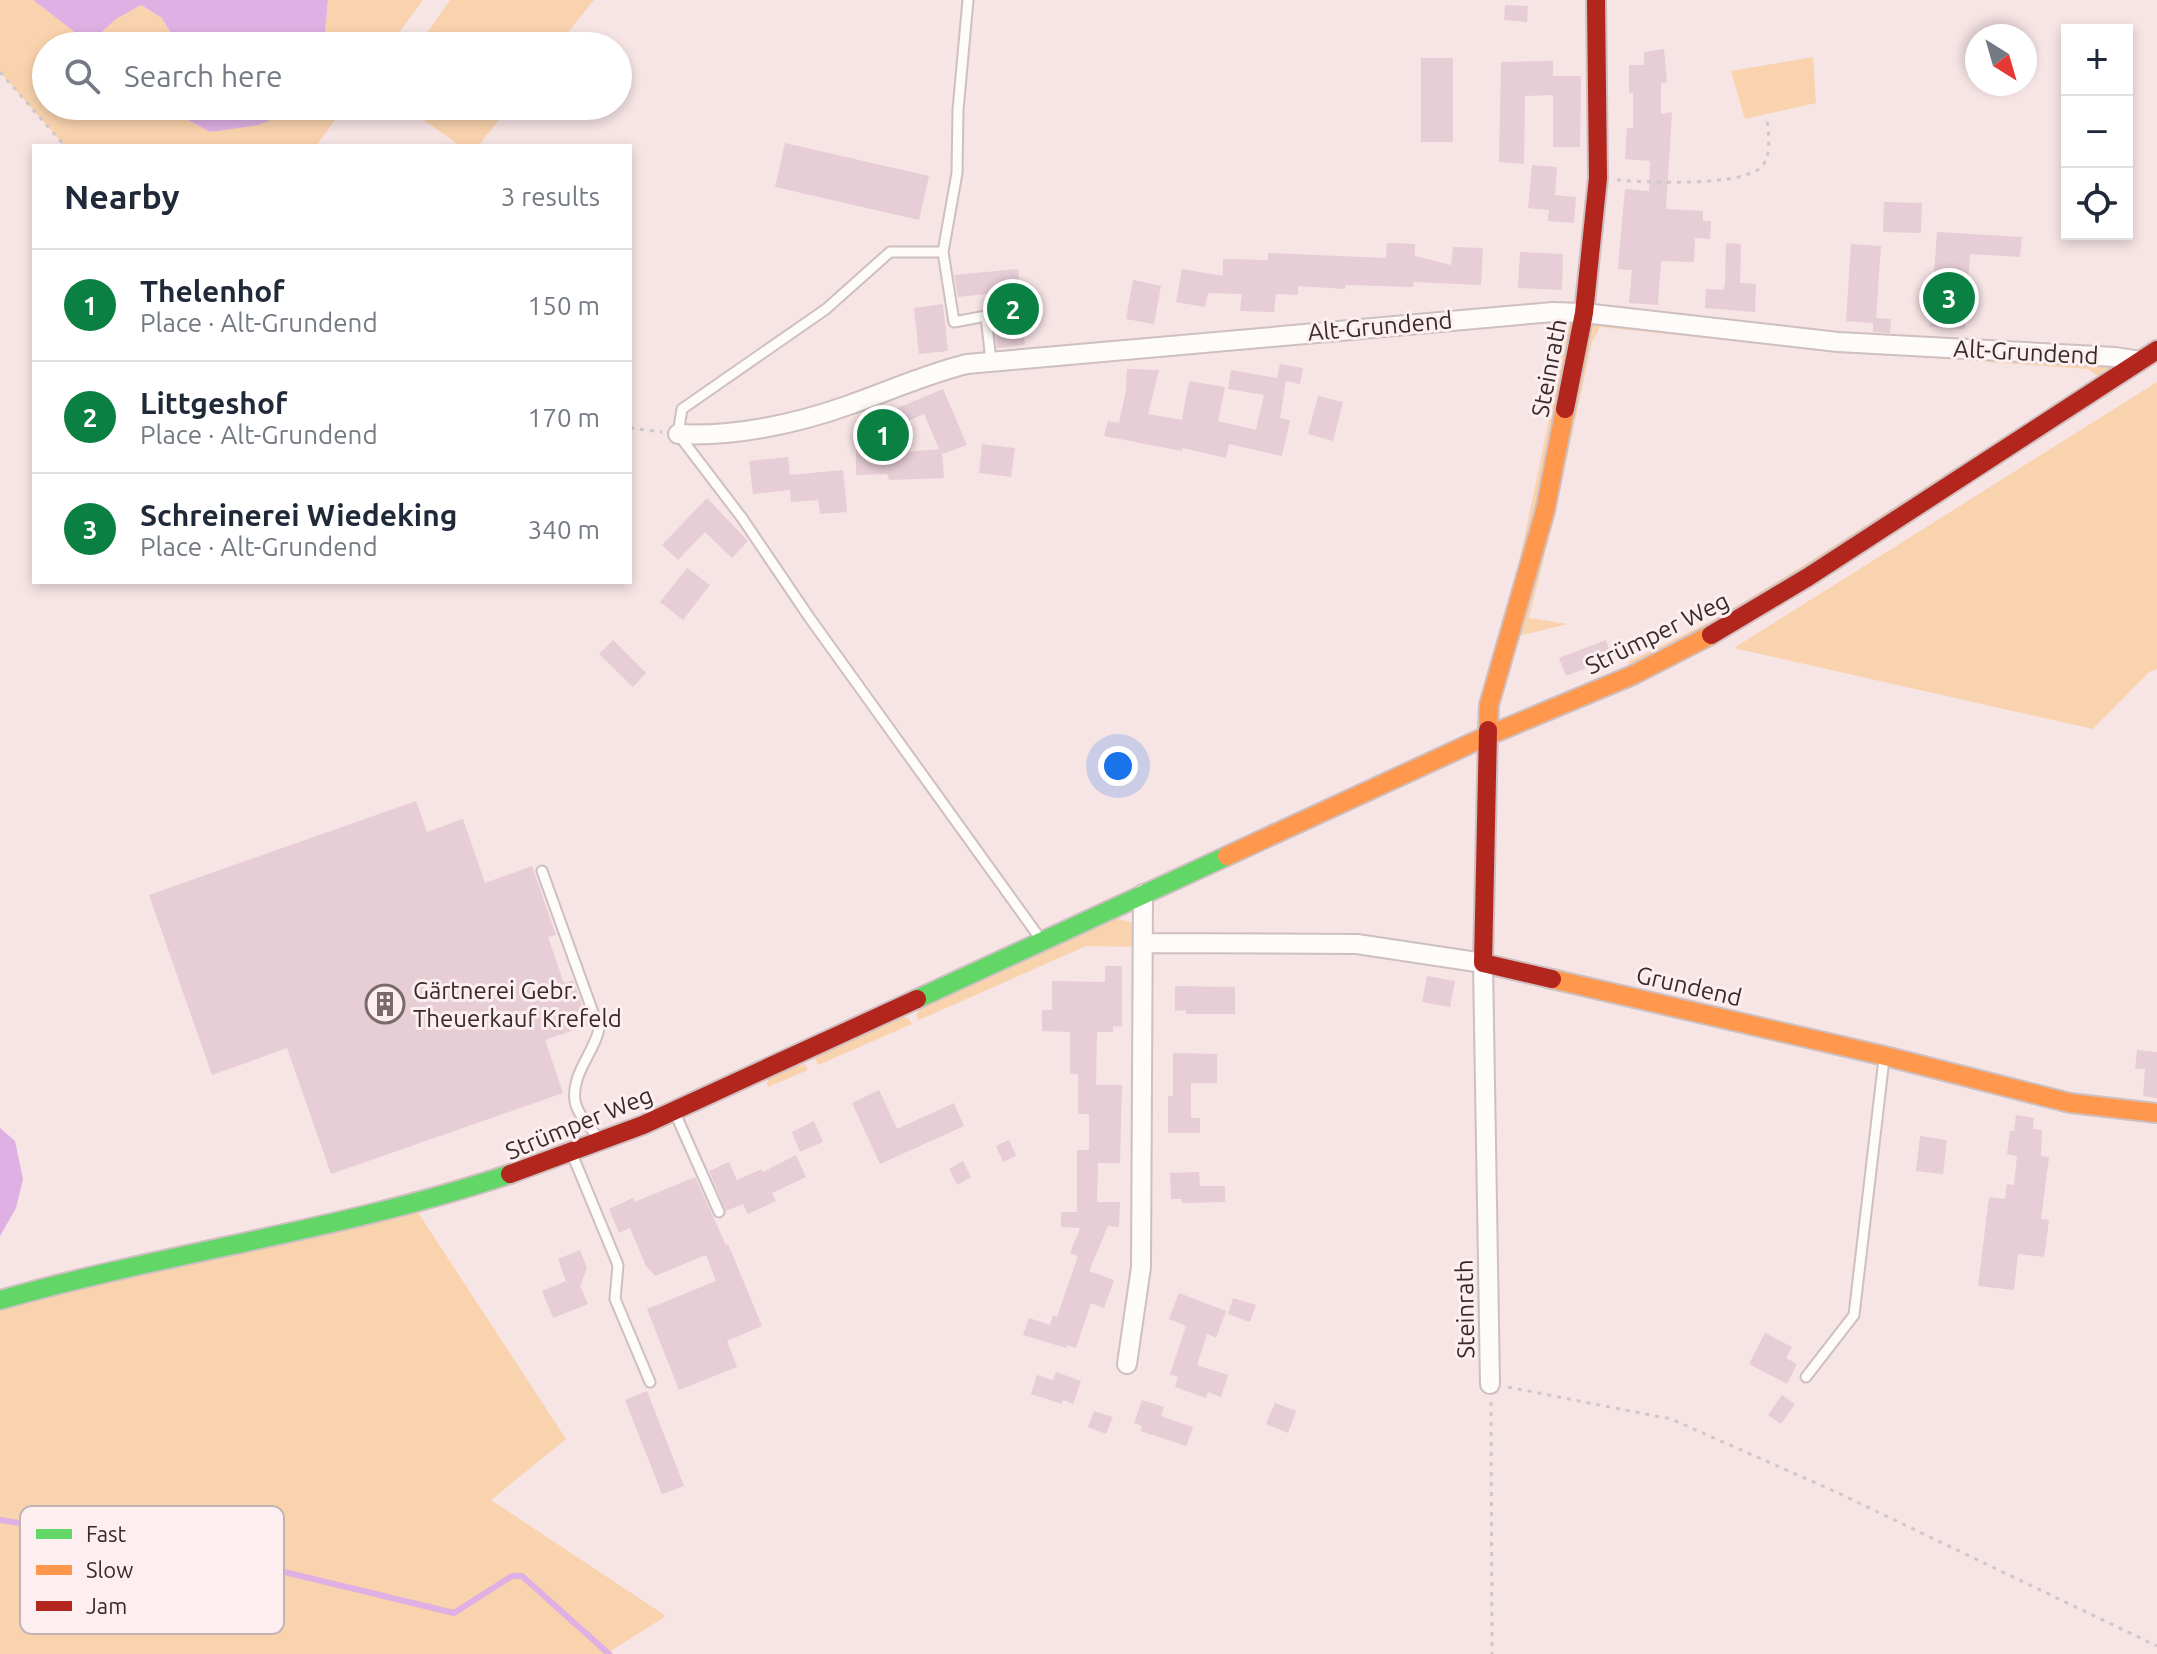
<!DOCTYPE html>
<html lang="en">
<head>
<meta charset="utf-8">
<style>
  :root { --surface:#fff; --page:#f2f2f3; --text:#1f2937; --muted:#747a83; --line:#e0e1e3; --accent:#0b8043 }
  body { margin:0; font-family:Ubuntu,sans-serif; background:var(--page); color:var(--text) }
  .controls { position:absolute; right:24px; top:24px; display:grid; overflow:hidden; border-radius:0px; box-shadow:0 4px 12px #0003 }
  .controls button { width:72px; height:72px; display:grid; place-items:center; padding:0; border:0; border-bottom:2px solid var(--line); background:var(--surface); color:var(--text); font:40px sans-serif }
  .compass { position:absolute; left:1965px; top:24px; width:72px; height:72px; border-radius:50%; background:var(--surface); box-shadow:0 4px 12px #0003; rotate:143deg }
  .you { position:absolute; left:1118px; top:766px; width:28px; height:28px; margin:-20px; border:6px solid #fff; border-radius:50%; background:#1a73e8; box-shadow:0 0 0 12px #1a73e833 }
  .badge { display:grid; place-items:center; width:52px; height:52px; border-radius:50%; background:var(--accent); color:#fff; font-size:26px; font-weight:700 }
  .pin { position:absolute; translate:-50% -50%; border:4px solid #fff; box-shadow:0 2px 8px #0006 }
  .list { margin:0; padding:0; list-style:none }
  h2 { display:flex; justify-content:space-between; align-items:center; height:104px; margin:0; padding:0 32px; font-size:34px }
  h2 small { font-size:26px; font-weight:400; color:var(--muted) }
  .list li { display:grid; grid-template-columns:52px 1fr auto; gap:24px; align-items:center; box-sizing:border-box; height:112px; padding:0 32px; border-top:2px solid var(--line) }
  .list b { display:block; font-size:30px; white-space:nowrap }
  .list p { margin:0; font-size:26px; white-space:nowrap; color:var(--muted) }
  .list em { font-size:26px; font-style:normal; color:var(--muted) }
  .icon { flex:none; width:44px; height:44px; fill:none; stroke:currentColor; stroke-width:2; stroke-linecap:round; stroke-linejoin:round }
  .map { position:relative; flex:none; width:2157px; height:1654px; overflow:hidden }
  .search { position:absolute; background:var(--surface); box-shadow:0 4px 12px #0003; left:32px; top:32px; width:600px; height:88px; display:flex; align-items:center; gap:20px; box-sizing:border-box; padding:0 28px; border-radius:44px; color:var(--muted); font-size:30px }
  .panel { position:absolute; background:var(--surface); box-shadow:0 4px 12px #0003; left:32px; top:144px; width:600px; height:440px; border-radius:0px }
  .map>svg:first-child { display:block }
</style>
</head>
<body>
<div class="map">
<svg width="2157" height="1654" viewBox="0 0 2157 1654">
  <rect width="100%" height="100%" fill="#f7e4e5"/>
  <path fill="#f9d3ad" d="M0,0H33L89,42L116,19L140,5L162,18L171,33L168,46H46V106H175L186,119L210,132L284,114L290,106H345L316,146H65L0,72Z
    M328,0H423L389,46H321L325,33Z
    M450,0H594L557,46H418Z
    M1813,57L1816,103L1745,119L1731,71Z
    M403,106H510L478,146H461Z
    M1599,321L2110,362L2116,368L1804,573L1631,668L1628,662L1712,621L1801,567L2098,376L2088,369L1836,351L1600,327L1592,342L1555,514L1529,618L1568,624L1515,637L1589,327Z
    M1569,323L1574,327L1539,508L1503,640Z
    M2157,382V669L2149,672L2093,729L1734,648Z
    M1111,917L1131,922L1137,931L1138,947L1086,946L919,1020L916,1015L924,1003Z
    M899,1016L908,1018L912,1024L818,1065L815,1058Z
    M805,1064L808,1070L768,1087L767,1083L771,1074Z
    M417,1211L566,1439L491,1500L666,1616L606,1654H0V1305Z"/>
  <path fill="#dfb0e4" d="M33,0H328L325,33L321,46H168L171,33L162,18L141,5L116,19L89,43Z
    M175,106H290L284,114L259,125L210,132L186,119Z
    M0,1128L15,1141L23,1179L16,1208L0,1236Z"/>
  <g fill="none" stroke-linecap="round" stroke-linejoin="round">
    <path stroke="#dfb0e4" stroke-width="6" d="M0,1520L194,1550L454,1613L512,1576H522L609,1654"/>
  </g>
  <path fill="#e6cdd6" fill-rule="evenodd" d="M1505,5L1528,6L1527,22L1504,20Z
    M1664,49L1667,83H1661V114L1672,112L1666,209L1703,211V221H1711L1710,239L1695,238L1694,262L1661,261L1658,305L1629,303L1632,270L1618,269L1625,189L1649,191L1650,161L1625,159L1627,128H1633V93H1629V65H1644V52Z
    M1421,58H1453V142H1421Z
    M1553,61V76H1581L1580,147H1553V95L1525,96L1524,164L1499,162L1501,62Z
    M785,143L929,176L919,220L775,187Z
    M1532,165L1557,167L1555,195L1576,197L1574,223L1548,221L1549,210L1528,208Z
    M1884,202L1922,203L1921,233L1883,232Z
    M1937,232L2022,237L2020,257L1970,254L1965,329L1930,327Z
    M1387,243L1415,244V256L1451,265L1453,247L1483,248L1481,285L1414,282L1413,287L1346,285L1345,289L1298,286V295L1276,294L1274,312L1240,311L1242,294L1208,293L1205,307L1176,302L1182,269L1223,276V259L1268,260V253L1386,258Z
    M1726,243L1741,244L1740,283L1756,284L1755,312L1705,308L1706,289L1723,290L1725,285Z
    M1851,244L1881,246L1876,318L1891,319L1890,333L1873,332V323L1846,321Z
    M1520,252L1563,254L1562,290L1518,288Z
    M1018,269L1025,345L997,348L994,322L1006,320L1003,292L958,297L954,275Z
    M1133,280L1161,286L1154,324L1126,319Z
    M943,304L948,351L919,354L914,308Z
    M1280,364L1303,368L1300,384L1286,381L1280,418L1290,420L1282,456L1229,444L1226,458L1183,448L1182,451L1104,436L1108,421L1119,423L1126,390L1127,369L1159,370L1148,414L1182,420L1189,381L1225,387L1218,421L1256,430L1264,395L1228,389L1231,370L1277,378Z
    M943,389L967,445L942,454L944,478L889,480L887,474L856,475V450L873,448L862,423ZM924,414L939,449L907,452L895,427Z
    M1318,396L1343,402L1333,441L1308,434Z
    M982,444L1015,448L1011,477L979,473Z
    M788,457L790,475L843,470L847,512L820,514L818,500L791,502L790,490L753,494L749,461Z
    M707,498L748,541L732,558L705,532L678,560L662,545Z
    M687,568L710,585L683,620L660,602Z
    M613,640L646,673L633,687L599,654Z
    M1606,640L1612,658L1566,676L1559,658Z
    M416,801L427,832L463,819L485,883L532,866L556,935L548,937L564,983L573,980L589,1025L545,1040L563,1093L331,1174L287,1048L212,1075L149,895Z
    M1105,966H1122V1027L1113,1026V1032H1097L1096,1085H1122L1120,1163H1098L1097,1202H1120L1119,1227L1108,1226L1089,1271L1114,1280L1104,1308L1091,1303L1076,1348L1067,1345L1066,1348L1023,1335L1029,1318L1050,1325L1053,1315L1057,1317L1078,1256L1070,1253L1080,1228L1061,1227V1212H1077V1150H1089V1114H1078V1074H1070V1032L1042,1031V1010H1052V981L1105,982Z
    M1427,976L1455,981L1450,1007L1422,1002Z
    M1175,986L1235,987V1014H1186V1010L1175,1011Z
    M2137,1050L2157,1052V1098L2143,1096L2145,1069H2135Z
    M1173,1053L1217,1054V1083H1191V1118H1200V1133H1168V1096H1173Z
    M879,1090L897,1129L954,1103L964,1126L880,1164L852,1103Z
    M2016,1115L2034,1118L2033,1129L2042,1130L2041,1156L2049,1157L2041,1219L2049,1220L2044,1257L2018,1254L2014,1290L1978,1286L1989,1197L2005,1199L2007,1184L2014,1185L2017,1156L2007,1154L2010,1131H2014Z
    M814,1121L823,1142L800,1152L792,1132Z
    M1920,1136L1947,1140L1943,1174L1916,1171Z
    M1009,1140L1016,1156L1003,1162L996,1146Z
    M796,1155L806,1177L772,1193L776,1201L748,1214L743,1204L726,1211L709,1171L729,1162L737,1180L762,1169L763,1172Z
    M963,1161L971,1177L957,1185L949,1169Z
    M1199,1172L1200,1186H1225V1202L1182,1203V1199H1171L1170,1173Z
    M695,1177L726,1245L728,1244L762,1326L727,1341L737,1367L679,1390L647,1309L716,1281L706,1255L655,1276L646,1266L630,1228L619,1233L609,1209L633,1198L635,1202Z
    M580,1250L587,1268L580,1286L588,1304L553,1318L542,1291L566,1281L558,1259Z
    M1179,1293L1226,1311L1216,1338L1207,1334L1197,1365L1228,1375L1221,1397L1208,1392L1206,1398L1175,1387L1178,1377L1170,1374L1186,1326L1169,1319Z
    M1233,1298L1256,1305L1250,1322L1228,1314Z
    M1765,1333L1792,1347L1786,1358L1797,1364L1787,1384L1749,1364Z
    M1056,1372L1081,1381L1073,1404L1063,1400L1062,1404L1031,1394L1037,1375L1053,1380Z
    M647,1391L684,1486L662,1494L625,1400Z
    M1782,1395L1795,1404L1781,1424L1768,1415Z
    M1142,1400L1164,1407L1161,1416L1193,1427L1186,1446L1140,1431L1142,1426L1134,1423Z
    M1275,1403L1296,1411L1288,1433L1266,1424Z
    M1094,1411L1113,1417L1106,1434L1088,1427Z"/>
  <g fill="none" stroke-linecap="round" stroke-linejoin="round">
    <defs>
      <path id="lane" d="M943,252L957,173L958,110L968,0
        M991,361L986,316L954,322L943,252H890L826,309L682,409L678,434L742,518L809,617L1042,941
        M542,871L599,1029C594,1053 571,1074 575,1101C577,1114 591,1128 599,1139
        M675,1113L719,1212
        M572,1154L618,1265L615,1299L650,1382
        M1806,1377L1854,1315L1884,1059"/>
      <path id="street" d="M678,434C734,437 796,424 849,405C889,391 926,374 967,364L1553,312L1584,313L1838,342L2115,357L2140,361
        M1144,943L1357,944L1483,963L1490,1384
        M1127,1364L1141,1267L1143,894"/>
      <path id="fast" d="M917,999L1227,856
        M0,1300C169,1252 343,1230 510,1174"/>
      <path id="slow" d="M1488,730L1489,705L1545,511L1565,409
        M1227,856L1487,736L1633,675L1711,635
        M1552,979L1885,1056L2070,1103L2157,1113"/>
      <path id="jam" d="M1565,409L1584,313L1598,178L1596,0
        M1711,635L1808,577L2157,350
        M1488,730L1483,963L1552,979
        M510,1174L643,1125L917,999"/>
    </defs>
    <use href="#lane" stroke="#cebfc0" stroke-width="13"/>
    <use href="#street" stroke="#cebfc0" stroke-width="22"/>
    <use href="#fast" stroke="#cebfc0" stroke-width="22"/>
    <use href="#slow" stroke="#cebfc0" stroke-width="22"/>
    <use href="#jam" stroke="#cebfc0" stroke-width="22"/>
    <path stroke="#cfc8c8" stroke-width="3" stroke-dasharray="4 6" stroke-linecap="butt" d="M0,72L65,146
      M1617,180C1644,182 1746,188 1763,165C1772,152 1768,132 1767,117
      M630,428L662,432
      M1508,1387L1671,1419L1834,1491L2157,1646
      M1491,1402L1492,1654"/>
    <use href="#lane" stroke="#fefbfb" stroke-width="9"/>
    <use href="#street" stroke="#fefbfb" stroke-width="18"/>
    <use href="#fast" stroke="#63d668" stroke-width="18"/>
    <use href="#slow" stroke="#ff974d" stroke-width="18"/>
    <use href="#jam" stroke="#b3261e" stroke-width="18"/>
  </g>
  <defs>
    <symbol id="building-ring" viewBox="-11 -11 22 22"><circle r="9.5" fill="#fdefef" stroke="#7a6b6b" stroke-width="1.5"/><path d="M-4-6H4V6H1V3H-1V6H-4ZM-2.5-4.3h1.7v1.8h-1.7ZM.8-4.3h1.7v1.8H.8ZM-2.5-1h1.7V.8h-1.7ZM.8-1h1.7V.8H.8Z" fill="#7a6b6b"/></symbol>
  </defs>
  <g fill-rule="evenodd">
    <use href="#building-ring" x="363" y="982" width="44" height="44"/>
  </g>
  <g text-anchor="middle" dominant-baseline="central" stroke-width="6" stroke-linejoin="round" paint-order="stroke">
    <g font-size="24" fill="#372a2a" stroke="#fdefef">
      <text transform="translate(1380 326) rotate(-5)">Alt-Grundend</text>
      <text transform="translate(2026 352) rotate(3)">Alt-Grundend</text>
      <text transform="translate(1549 368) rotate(-79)">Steinrath</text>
      <text transform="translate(1657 633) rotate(-26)">Strümper Weg</text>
      <text transform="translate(1689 986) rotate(13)">Grundend</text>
      <text transform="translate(579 1123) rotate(-22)">Strümper Weg</text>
      <text transform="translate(1465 1309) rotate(-91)">Steinrath</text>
    </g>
    <g font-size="24" fill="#372a2a" stroke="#fdefef" text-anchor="start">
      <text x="413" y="990">Gärtnerei Gebr.<tspan x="413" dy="28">Theuerkauf Krefeld</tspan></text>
    </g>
  </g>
  <rect x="20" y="1506" width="264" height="128" rx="12" fill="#fdefef" stroke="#c2b4b4" stroke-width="2"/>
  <rect x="36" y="1529" width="36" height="10" fill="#63d668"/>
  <rect x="36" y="1565" width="36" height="10" fill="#ff974d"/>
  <rect x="36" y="1601" width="36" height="10" fill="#b3261e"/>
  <g font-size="22" fill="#372a2a">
    <text x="86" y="1542">Fast</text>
    <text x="86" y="1578">Slow</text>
    <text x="86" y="1614">Jam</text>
  </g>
</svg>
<div class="controls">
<button>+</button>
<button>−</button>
<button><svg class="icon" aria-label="locate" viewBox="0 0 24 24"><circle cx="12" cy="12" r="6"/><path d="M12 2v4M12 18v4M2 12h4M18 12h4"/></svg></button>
</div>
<svg class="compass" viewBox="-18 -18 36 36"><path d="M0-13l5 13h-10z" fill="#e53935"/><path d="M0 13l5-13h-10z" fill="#747a83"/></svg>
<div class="you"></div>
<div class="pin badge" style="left:883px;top:435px">1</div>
<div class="pin badge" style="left:1013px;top:309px">2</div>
<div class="pin badge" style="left:1949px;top:298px">3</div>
<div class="search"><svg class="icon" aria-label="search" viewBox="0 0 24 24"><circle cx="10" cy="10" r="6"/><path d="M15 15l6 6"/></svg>Search here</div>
<section class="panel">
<h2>Nearby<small>3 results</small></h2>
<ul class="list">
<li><span class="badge">1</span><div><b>Thelenhof</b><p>Place · Alt-Grundend</p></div><em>150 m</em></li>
<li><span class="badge">2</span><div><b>Littgeshof</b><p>Place · Alt-Grundend</p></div><em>170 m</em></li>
<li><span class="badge">3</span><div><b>Schreinerei Wiedeking</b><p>Place · Alt-Grundend</p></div><em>340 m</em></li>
</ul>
</section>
</div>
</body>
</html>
